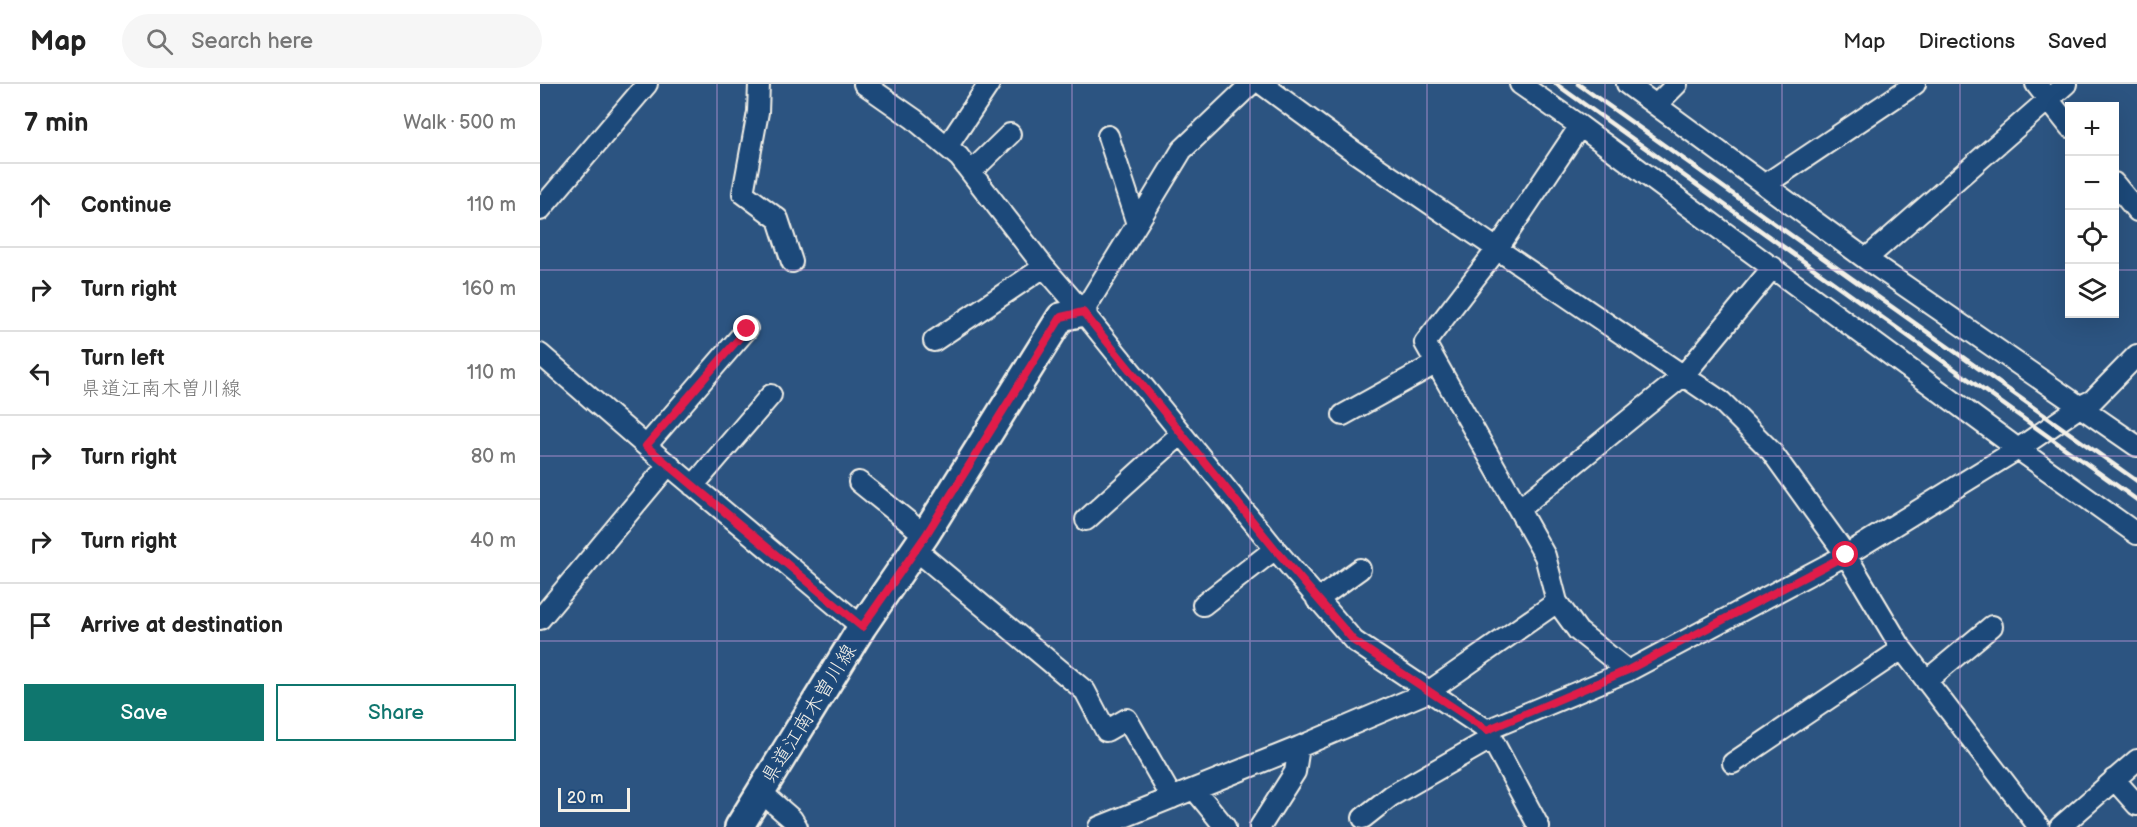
<!DOCTYPE html>
<html lang="en">
<head>
<meta charset="utf-8">
<style>
  :root { --surface:#fff; --page:#f6f6f6; --text:#222; --muted:#767676; --line:#e0e0e0; --accent:#0f766e }
  body { margin:0; font-family:"Balsamiq Sans","Klee One",sans-serif; background:var(--page); color:var(--text) }
  .controls { position:absolute; right:18px; top:18px; display:grid; overflow:hidden; border-radius:0px; box-shadow:0 6px 24px #0002 }
  .controls button { width:54px; height:54px; display:grid; place-items:center; padding:0; border:0; border-bottom:2px solid var(--line); background:var(--surface); color:var(--text); font:30px sans-serif }
  .scale { position:absolute; left:18px; bottom:15px; width:72px; box-sizing:border-box; padding-left:6px; border:3px solid #f4f1e8; border-top:0; font-size:16px; line-height:21px; white-space:nowrap; color:#f4f1e8; -webkit-text-stroke:4px #1f4a7a; paint-order:stroke }
  .stop { position:absolute; width:18px; height:18px; margin:-14px; border:4px solid #e11d48; border-radius:50%; background:#fff }
  .stop.end { background:#e11d48; border-color:#fff; box-shadow:0 2px 6px #0008 }
  .list { margin:0; padding:0; list-style:none }
  h2 { display:flex; justify-content:space-between; align-items:center; height:78px; margin:0; padding:0 24px; font-size:26px }
  h2 small { font-size:20px; font-weight:400; color:var(--muted) }
  .list li { display:grid; grid-template-columns:39px 1fr auto; gap:18px; align-items:center; box-sizing:border-box; height:84px; padding:0 24px; border-top:2px solid var(--line) }
  .list b { display:block; font-size:22px; white-space:nowrap }
  .list p { margin:0; font-size:20px; white-space:nowrap; color:var(--muted) }
  .list em { font-size:20px; font-style:normal; color:var(--muted) }
  .actions { display:flex; gap:12px; padding:18px 24px }
  .actions a { flex:1; padding:14px 0; border:2px solid var(--accent); border-radius:0px; text-align:center; font-size:21px; color:var(--accent) }
  .actions .main { background:var(--accent); color:#fff }
  .icon { flex:none; width:33px; height:33px; fill:none; stroke:currentColor; stroke-width:2; stroke-linecap:round; stroke-linejoin:round }
  .map { position:relative; flex:none; width:1597px; height:743px; overflow:hidden }
  header { display:flex; align-items:center; gap:36px; box-sizing:border-box; height:84px; padding:0 30px; background:var(--surface); border-bottom:2px solid var(--line) }
  header strong { font-size:28px }
  nav { display:flex; gap:33px; margin-inline-start:auto; font-size:21px }
  .search { width:420px; height:54px; background:var(--page); display:flex; align-items:center; gap:15px; box-sizing:border-box; padding:0 21px; border-radius:33px; color:var(--muted); font-size:22px }
  main { display:flex }
  aside { flex:1; background:var(--surface) }
  .map>svg:first-child { display:block }
</style>
</head>
<body>
<header>
<strong>Map</strong>
<div class="search"><svg class="icon" aria-label="search" viewBox="0 0 24 24"><circle cx="10" cy="10" r="6"/><path d="M15 15l6 6"/></svg>Search here</div>
<nav><a>Map</a><a>Directions</a><a>Saved</a></nav>
</header>
<main>
<aside>
<h2>7 min<small>Walk · 500 m</small></h2>
<ul class="list">
<li><svg class="icon" aria-label="ahead" viewBox="0 0 24 24"><path d="M12 20V5M6 11l6-6 6 6"/></svg><div><b>Continue</b></div><em>110 m</em></li>
<li><svg class="icon" aria-label="right" viewBox="0 0 24 24"><path d="M7 20v-9h11M14 6l5 5-5 5"/></svg><div><b>Turn right</b></div><em>160 m</em></li>
<li><svg class="icon" aria-label="left" viewBox="0 0 24 24"><path d="M17 20v-9H6M10 6l-5 5 5 5"/></svg><div><b>Turn left</b><p>県道江南木曽川線</p></div><em>110 m</em></li>
<li><svg class="icon" aria-label="right" viewBox="0 0 24 24"><path d="M7 20v-9h11M14 6l5 5-5 5"/></svg><div><b>Turn right</b></div><em>80 m</em></li>
<li><svg class="icon" aria-label="right" viewBox="0 0 24 24"><path d="M7 20v-9h11M14 6l5 5-5 5"/></svg><div><b>Turn right</b></div><em>40 m</em></li>
<li><svg class="icon" aria-label="arrive" viewBox="0 0 24 24"><path d="M6 21V4h12l-3 4 3 4H6"/></svg><div><b>Arrive at destination</b></div></li>
</ul>
<div class="actions"><a class="main">Save</a><a>Share</a></div>
</aside>
<div class="map">
<svg width="1597" height="743" viewBox="0 0 1597 743">
  <rect width="100%" height="100%" fill="#2c5481"/>
  <filter id="ink" filterUnits="userSpaceOnUse"><feTurbulence type="fractalNoise" baseFrequency=".0167" numOctaves="2"/><feDisplacementMap in="SourceGraphic" scale="12" xChannelSelector="R" yChannelSelector="G"/><feConvolveMatrix kernelMatrix="1 2 1 2 8 2 1 2 1" color-interpolation-filters="sRGB"/></filter>
  <g filter="url(#ink)">
    <g fill="none" stroke-linecap="round" stroke-linejoin="round">
      <defs>
        <path id="minor" d="M219,0L218,28L203,109L238,135L252,178
          M324,0L374,35L419,73L504,183L543,228L735,465L814,557L947,646L999,743
          M722,0L813,67L1182,318L1231,367L1306,471L1362,565L1499,743
          M980,0L1040,42L1478,365L1597,450
          M1087,0L1326,175L1597,362
          M1496,0L1530,43
          M1116,21L1137,0
          M1040,42L958,164L885,259L1005,472L1017,518L1038,547L1088,587
          M407,63L449,0
          M431,88L470,50
          M1574,99L1597,127
          M1226,100L1375,0
          M0,126L107,0
          M597,140L642,66L711,0
          M1326,175L1526,0
          M543,228L597,140L568,52
          M394,257L504,183
          M0,270L106,362L322,543
          M803,331L895,280
          M106,362L207,245
          M319,398L385,451
          M153,402L231,311
          M979,425L1144,291L1233,183
          M546,436L641,350
          M376,466L545,607L566,647L587,635L632,714
          M777,516L820,485
          M663,521L735,465
          M0,535L129,380
          M1386,597L1452,542
          M947,646L1088,587L1306,471L1478,365L1541,322L1553,316L1597,271
          M1193,679L1362,565
          M1574,695L1597,721
          M655,706L685,743
          M221,708L252,735L257,743
          M823,734L851,712L952,654
          M559,743L759,663L888,608L1017,518
          M720,743L755,688L759,663
          M1520,743L1597,676"/>
        <path id="secondary" d="M199,743L322,543L385,451L521,233L543,228"/>
      </defs>
      <use href="#minor" stroke="#f4f1e8" stroke-width="24"/>
      <use href="#secondary" stroke="#f4f1e8" stroke-width="32"/>
      <use href="#minor" stroke="#1f4a7a" stroke-width="20"/>
      <use href="#secondary" stroke="#1f4a7a" stroke-width="27"/>
      <path stroke="#f4f1e8" stroke-width="4.5" d="M1016,0L1597,416
        M1038,0L1597,397"/>
    </g>
  </g>
  <g fill="none" stroke-linecap="round" stroke-linejoin="round" filter="url(#ink)">
    <path stroke="#e11d48" stroke-width="8" d="M207,245L106,362L322,543L386,451L521,233L543,228L735,465L814,557L947,646L1088,586L1306,471"/>
  </g>
  <path fill="none" stroke="#be98d6" stroke-width="1.5" stroke-opacity="0.55" d="M177,0V743M355,0V743M532,0V743M710,0V743M887,0V743M1065,0V743M1242,0V743M1420,0V743M0,186H1530M1574,186H1597M0,372H1597M0,557H1597"/>
  <g text-anchor="middle" dominant-baseline="central" stroke-width="5" stroke-linejoin="round" paint-order="stroke">
    <g font-size="20" fill="#f4f1e8" stroke="#1f4a7a">
      <text transform="translate(269 630) rotate(-58)">県道江南木曽川線</text>
    </g>
  </g>
</svg>
<div class="controls">
<button>+</button>
<button>−</button>
<button><svg class="icon" aria-label="locate" viewBox="0 0 24 24"><circle cx="12" cy="12" r="6"/><path d="M12 2v4M12 18v4M2 12h4M18 12h4"/></svg></button>
<button><svg class="icon" aria-label="layers" viewBox="0 0 24 24"><path d="M12 4l9 5-9 5-9-5zM3 14l9 5 9-5"/></svg></button>
</div>
<div class="scale">20 m</div>
<div class="stop" style="left:1306px;top:471px"></div>
<div class="stop end" style="left:207px;top:245px"></div>
</div>
</main>
</body>
</html>
